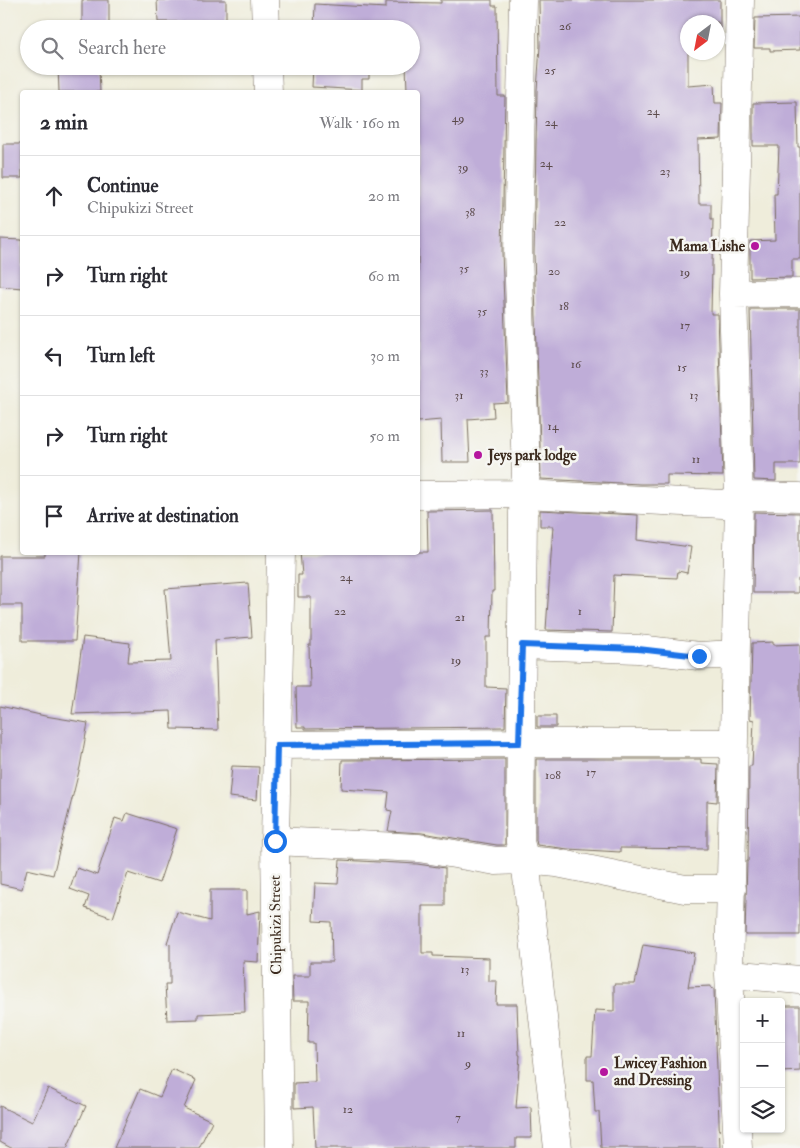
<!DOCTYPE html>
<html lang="en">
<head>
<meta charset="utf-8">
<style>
  :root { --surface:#fff; --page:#f2f2f3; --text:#2b2b33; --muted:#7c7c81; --line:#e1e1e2 }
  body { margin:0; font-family:"IM FELL Double Pica",serif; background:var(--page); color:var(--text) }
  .controls { position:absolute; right:15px; bottom:15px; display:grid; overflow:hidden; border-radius:5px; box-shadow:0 1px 4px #0004 }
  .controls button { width:45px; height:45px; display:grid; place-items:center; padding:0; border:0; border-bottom:1px solid var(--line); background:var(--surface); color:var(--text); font:25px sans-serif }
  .compass { position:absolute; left:680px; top:15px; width:45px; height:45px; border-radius:50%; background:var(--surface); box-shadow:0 1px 4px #0004; rotate:212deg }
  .stop { position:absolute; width:15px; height:15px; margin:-11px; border:4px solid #1a73e8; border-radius:50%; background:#fff }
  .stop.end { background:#1a73e8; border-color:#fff; box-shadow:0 1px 5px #0008 }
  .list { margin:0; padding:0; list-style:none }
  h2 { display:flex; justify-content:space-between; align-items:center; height:65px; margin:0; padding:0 20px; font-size:21px }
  h2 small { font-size:16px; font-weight:400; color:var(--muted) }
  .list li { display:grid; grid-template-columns:32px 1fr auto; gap:15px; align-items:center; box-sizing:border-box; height:80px; padding:0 20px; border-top:1px solid var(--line) }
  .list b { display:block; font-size:19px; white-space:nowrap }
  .list p { margin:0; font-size:16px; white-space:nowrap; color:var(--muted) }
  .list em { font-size:16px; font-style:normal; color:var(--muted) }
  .icon { flex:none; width:28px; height:28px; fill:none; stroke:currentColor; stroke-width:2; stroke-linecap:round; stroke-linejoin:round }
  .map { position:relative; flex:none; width:800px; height:1148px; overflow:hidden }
  .search { position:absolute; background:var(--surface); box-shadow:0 1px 4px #0004; left:20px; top:20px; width:400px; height:55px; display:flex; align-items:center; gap:12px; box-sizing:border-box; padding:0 18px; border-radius:28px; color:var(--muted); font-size:19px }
  .panel { position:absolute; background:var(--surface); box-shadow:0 1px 4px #0004; left:20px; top:90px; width:400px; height:465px; border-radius:5px }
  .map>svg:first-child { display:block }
</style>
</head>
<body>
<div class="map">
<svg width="800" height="1148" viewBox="0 0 800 1148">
  <rect width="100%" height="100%" fill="#f6f6f2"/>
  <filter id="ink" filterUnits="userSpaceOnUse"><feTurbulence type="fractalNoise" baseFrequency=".02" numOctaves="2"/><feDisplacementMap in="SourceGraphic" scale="10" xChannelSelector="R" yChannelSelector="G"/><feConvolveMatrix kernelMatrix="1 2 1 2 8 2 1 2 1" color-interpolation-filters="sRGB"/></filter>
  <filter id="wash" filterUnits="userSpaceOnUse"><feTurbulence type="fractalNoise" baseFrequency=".0096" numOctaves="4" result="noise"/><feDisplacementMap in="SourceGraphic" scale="20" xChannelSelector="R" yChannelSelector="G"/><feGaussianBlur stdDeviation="1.12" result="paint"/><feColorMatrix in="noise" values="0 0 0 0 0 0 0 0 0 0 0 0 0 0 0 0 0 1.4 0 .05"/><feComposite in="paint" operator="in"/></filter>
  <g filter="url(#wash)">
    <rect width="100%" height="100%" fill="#efeddb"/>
    <g id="blocks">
      <path fill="#bfadd8" d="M82,0H109V29H82Z
        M157,0H226V22H158Z
        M441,0H492V6H497L498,96H505L502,253L508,402L493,403L494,417L468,419L470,462H442L441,420L418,422V90H407L406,66H411V29L371,27V29H314L315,4L386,8V2L441,3Z
        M539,0H720V28H718V22H688V86L714,84L715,103H722L721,139L698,140L699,204H711V219H713L711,314H718L723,476L667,475V484H640L541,479L534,253L537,90L540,46Z
        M800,17V50L770,51V48H754L755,18Z
        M58,66H95V69H99L100,92H59Z
        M313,66H369V79H362V90L312,87Z
        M797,102L798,147H800V259H792V277L750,278V241L775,240L774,194H777L779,146H753V103Z
        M3,144H22V178H3Z
        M0,239L22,240V288L0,286Z
        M750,309H800V464H776V481L754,480Z
        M493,510L494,591H492L491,637H486V687L506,688L505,727L305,729V727H297L296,687H310L309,645H311V597H298V575H302L300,552H428L427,511Z
        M540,510L638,515L637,540L691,547L687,573L678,571L677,578L614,575L612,632L546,630L553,526H540Z
        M754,512L800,513V579H798V593H753Z
        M45,552H81L75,641H22V605H0V556H45Z
        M248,583L252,637L215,640L218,730L172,729L171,711L72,714L83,637L130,643L128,662L171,661L165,589Z
        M773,642V645L800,644V935H745L747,861H748L749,766H752L754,720L750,719L752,643Z
        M0,706L45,716L88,723L80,767L53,875L27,869L22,889L0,884Z
        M537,716H556V727H537Z
        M505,759V845H497L422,833L388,831L392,811L387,810L389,792L341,789L342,760Z
        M536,759H701V763L718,764L717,802L707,801V849L620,848V852L568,849L537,845L536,840Z
        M232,766L259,767L257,800L229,797Z
        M127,813L177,829L159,883L128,873L113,918L85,908L89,896L70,889L77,868L97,875L115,818L124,821Z
        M340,860L417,864L445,868V906H422V953H433V956L489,958V981H497L496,1004H517L519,1055H520L516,1108L531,1107L532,1138H516V1148H315L313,1107L294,1108V1083L315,1082L314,1043H308L309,1001H293L292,976H310V962H332L331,922L313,921L315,883L338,884Z
        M210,890H247V914L260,911L258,962L243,961L245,1012L198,1014V1019L167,1020L165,984H170V944L167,943L177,912L210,921Z
        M643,945L694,953L688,987L711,986V988L714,989L720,1148H601L599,1112H595L593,1080H587V1056H592L595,1010L614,1011V984H635Z
        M781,1006H800V1071L781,1072Z
        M172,1069L196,1080L184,1108L212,1121L199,1148H114L140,1089L160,1097Z
        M48,1088L86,1106L67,1148H11L0,1142V1106L32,1122Z"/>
    </g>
  </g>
  <g filter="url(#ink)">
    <use href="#blocks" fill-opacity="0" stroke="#7a6e60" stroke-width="1"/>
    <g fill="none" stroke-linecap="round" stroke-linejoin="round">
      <defs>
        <path id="minor" d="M265,0L266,29
          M523,0L518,253L526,472L523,512L520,842L525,860L558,1148
          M267,66L268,92
          M733,294L800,293
          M418,495L524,494L723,504L752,496L800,497
          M522,645L638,649L699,656L735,654
          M277,745L519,743H734
          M275,841L419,848L496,861L525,860L557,863L685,889H732
          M729,974L800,980
          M279,1148L275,841L281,552
          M738,1148L729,974L739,500L733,294L740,0"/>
      </defs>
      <use href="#minor" stroke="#7a6e60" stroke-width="29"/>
      <use href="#minor" stroke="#fff" stroke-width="28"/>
    </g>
  </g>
  <g fill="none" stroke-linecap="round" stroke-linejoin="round" filter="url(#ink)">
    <path stroke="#1a73e8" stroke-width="6" d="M275,841L277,745L519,743L522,645L638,649L699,656"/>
  </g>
  <g fill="#b5179e" stroke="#f6f6f2" stroke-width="2">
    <circle cx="755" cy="246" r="5"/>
    <circle cx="478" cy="455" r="5"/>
    <circle cx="604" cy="1072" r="5"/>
  </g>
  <g text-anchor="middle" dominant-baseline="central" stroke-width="5" stroke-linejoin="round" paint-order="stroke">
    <g font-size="12" fill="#5c4b4c">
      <text x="565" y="26">26</text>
      <text x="550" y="70">25</text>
      <text x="653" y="111">24</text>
      <text x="458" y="118">49</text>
      <text x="551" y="122">24</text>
      <text x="546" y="163">24</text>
      <text x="463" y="167">39</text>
      <text x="665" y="171">23</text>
      <text x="470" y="212">38</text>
      <text x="560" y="222">22</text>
      <text x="464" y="268">35</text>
      <text x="554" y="271">20</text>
      <text x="685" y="272">19</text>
      <text x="564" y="306">18</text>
      <text x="482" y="311">35</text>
      <text x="685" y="325">17</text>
      <text x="576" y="364">16</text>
      <text x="682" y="367">15</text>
      <text x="484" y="371">33</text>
      <text x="459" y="395">31</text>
      <text x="694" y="395">13</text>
      <text x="553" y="426">14</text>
      <text x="696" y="459">11</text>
      <text x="346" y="577">24</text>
      <text x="340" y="611">22</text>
      <text x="580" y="611">1</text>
      <text x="460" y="617">21</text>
      <text x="456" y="660">19</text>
      <text x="591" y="772">17</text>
      <text x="553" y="775">108</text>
      <text x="465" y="969">13</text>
      <text x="461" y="1033">11</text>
      <text x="468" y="1063">9</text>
      <text x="348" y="1109">12</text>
      <text x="458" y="1117">7</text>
    </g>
    <g font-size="15" font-weight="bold" fill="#3b2a1e" stroke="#f6f6f2" text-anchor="start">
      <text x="745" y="246" text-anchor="end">Mama Lishe</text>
      <text x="488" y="455">Jeys park lodge</text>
      <text x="614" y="1063">Lwicey Fashion<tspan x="614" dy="17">and Dressing</tspan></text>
    </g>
    <g font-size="15" fill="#3b2a1e" stroke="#f6f6f2">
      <text transform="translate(276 925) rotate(-91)">Chipukizi Street</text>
    </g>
  </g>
</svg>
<div class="controls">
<button>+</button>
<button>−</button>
<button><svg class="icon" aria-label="layers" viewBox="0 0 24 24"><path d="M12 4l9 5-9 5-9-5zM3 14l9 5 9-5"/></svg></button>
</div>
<svg class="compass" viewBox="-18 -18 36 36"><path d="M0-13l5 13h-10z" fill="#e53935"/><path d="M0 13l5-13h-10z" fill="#7c7c81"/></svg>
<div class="stop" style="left:275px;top:841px"></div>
<div class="stop end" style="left:699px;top:656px"></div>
<div class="search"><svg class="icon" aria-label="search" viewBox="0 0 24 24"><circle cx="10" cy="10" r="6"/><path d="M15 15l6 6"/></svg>Search here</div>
<section class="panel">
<h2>2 min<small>Walk · 160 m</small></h2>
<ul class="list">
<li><svg class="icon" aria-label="ahead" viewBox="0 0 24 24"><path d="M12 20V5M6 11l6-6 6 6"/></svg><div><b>Continue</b><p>Chipukizi Street</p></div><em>20 m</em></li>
<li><svg class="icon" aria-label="right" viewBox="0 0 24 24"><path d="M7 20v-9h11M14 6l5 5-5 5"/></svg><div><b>Turn right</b></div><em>60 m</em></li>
<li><svg class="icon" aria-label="left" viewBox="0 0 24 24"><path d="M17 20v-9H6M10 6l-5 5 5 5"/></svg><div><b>Turn left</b></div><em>30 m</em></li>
<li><svg class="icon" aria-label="right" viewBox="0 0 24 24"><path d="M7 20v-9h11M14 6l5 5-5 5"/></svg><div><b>Turn right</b></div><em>50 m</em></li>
<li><svg class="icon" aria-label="arrive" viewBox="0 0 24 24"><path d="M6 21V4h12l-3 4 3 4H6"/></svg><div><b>Arrive at destination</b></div></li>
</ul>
</section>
</div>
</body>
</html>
